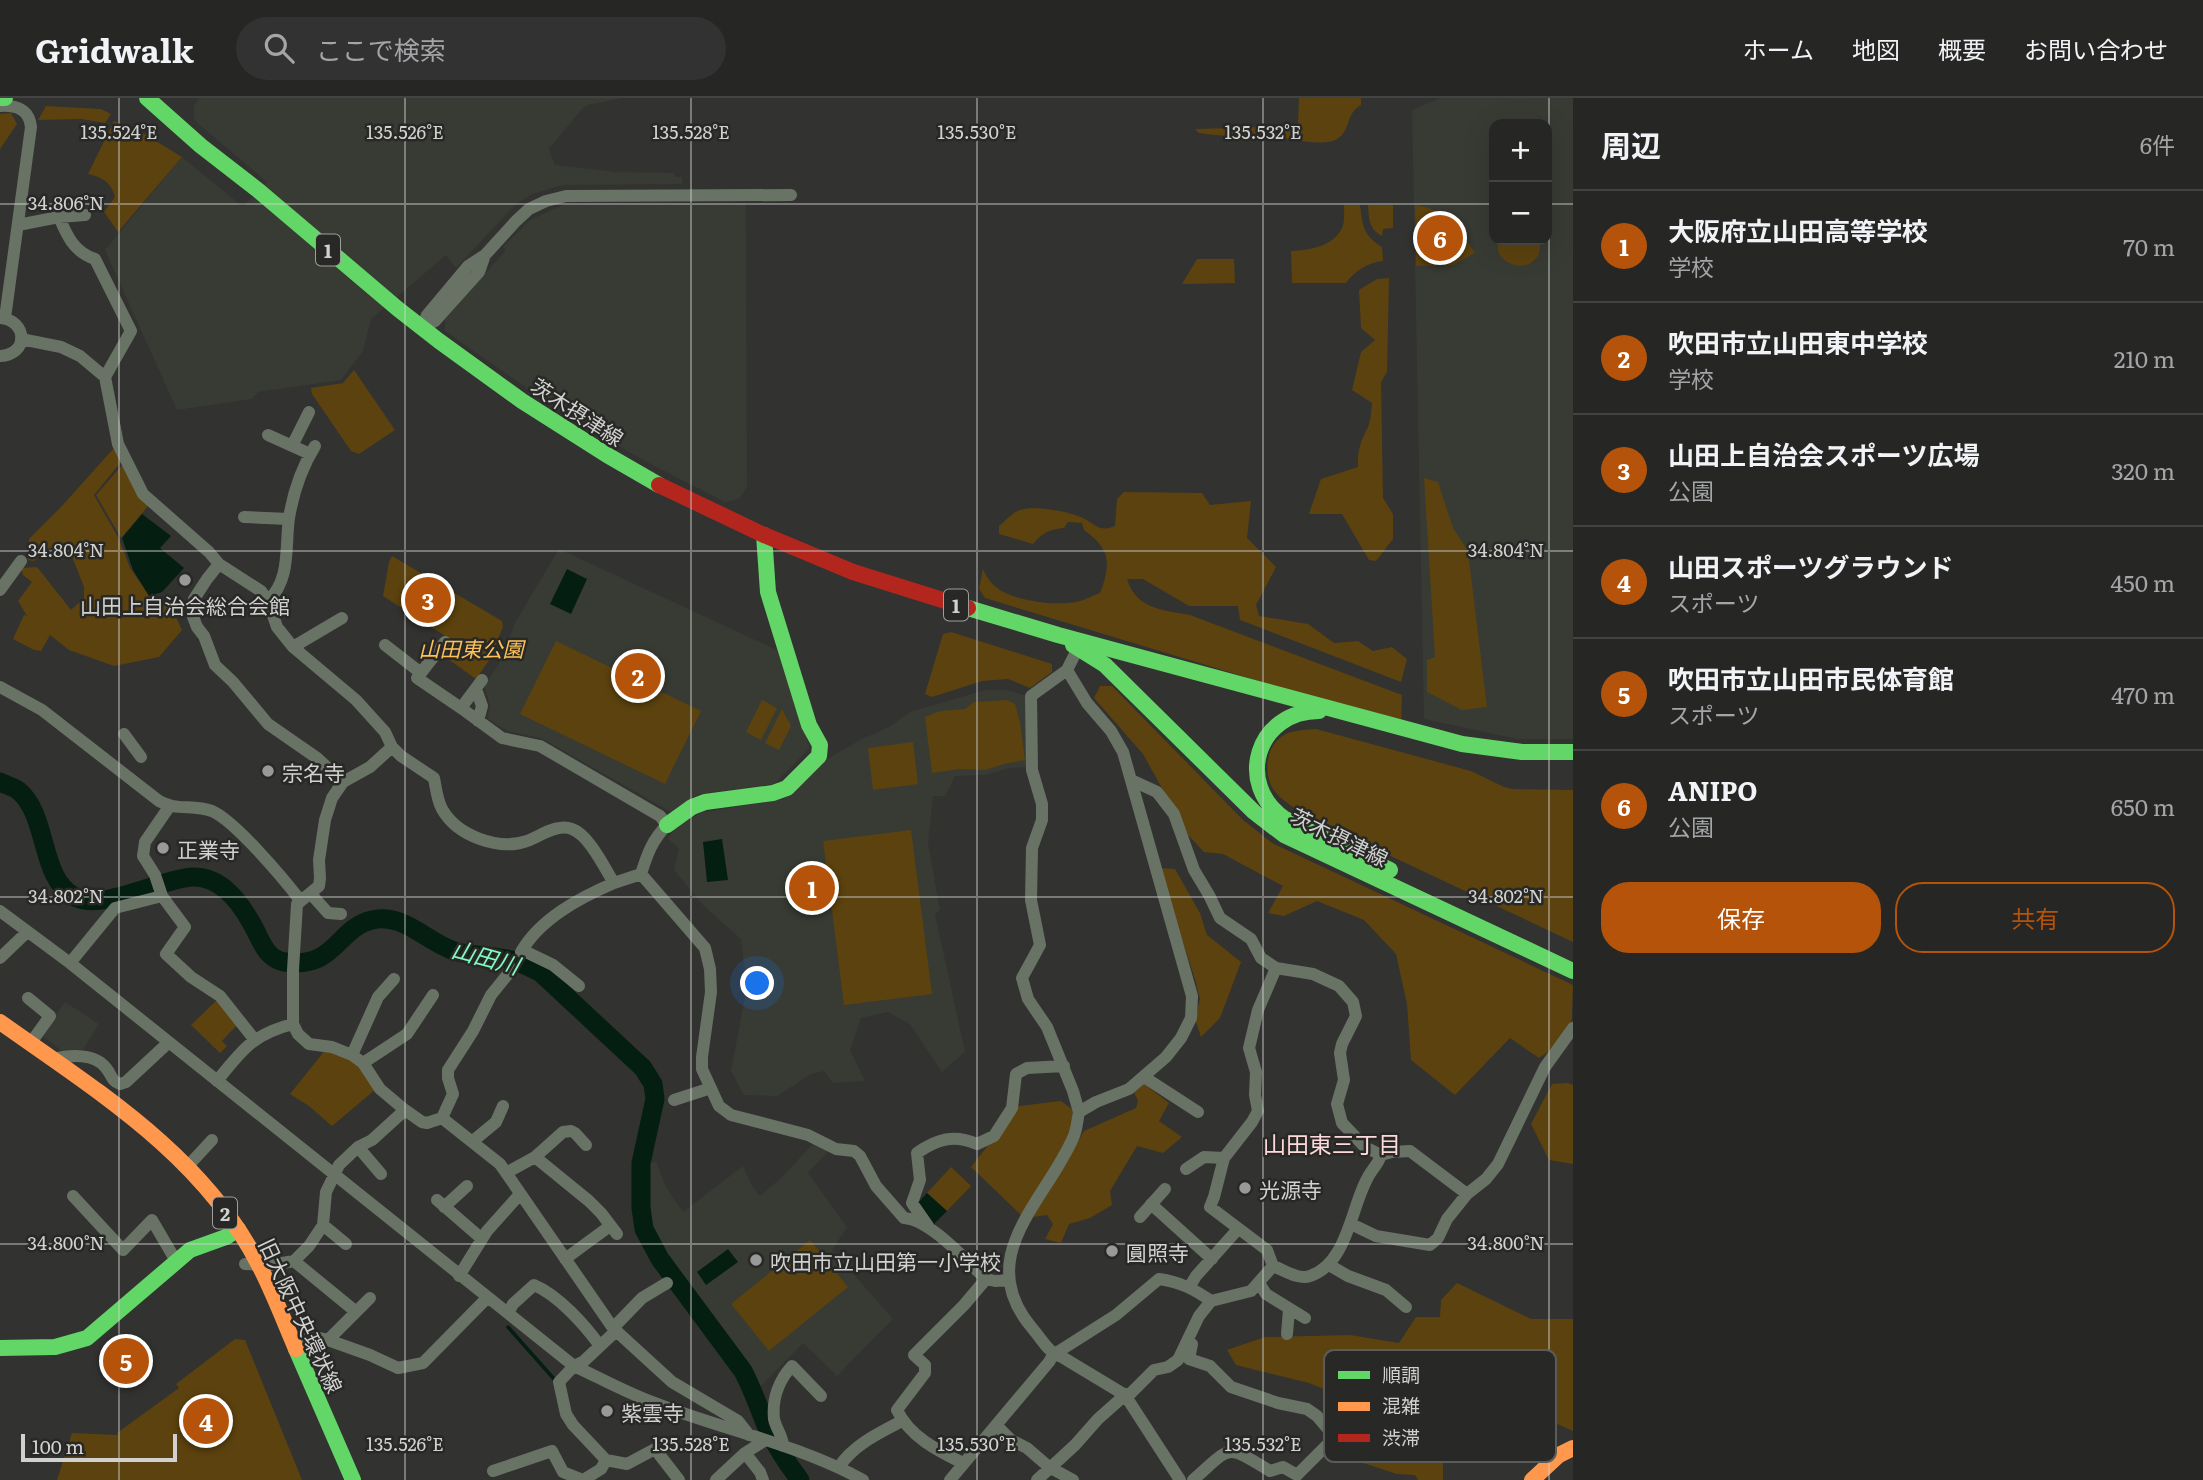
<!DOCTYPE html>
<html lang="ja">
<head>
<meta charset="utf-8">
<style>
  :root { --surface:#262625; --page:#323232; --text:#f1f3f6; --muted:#a4a5a7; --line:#424342; --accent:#b45309 }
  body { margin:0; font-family:Literata,"Noto Sans JP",serif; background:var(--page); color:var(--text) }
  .controls { position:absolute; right:21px; top:21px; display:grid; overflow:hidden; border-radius:14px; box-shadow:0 7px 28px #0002 }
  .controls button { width:63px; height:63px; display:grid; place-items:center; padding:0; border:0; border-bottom:2px solid var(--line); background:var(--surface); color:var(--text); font:35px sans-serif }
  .scale { position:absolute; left:21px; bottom:18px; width:156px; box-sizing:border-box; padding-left:7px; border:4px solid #d1d2d0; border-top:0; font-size:19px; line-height:24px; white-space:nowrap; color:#d1d2d0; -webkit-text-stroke:5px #282926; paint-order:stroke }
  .you { position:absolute; left:758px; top:886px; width:24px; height:24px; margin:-18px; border:5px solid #fff; border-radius:50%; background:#1a73e8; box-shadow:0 0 0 10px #1a73e833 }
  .badge { display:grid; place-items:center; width:46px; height:46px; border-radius:50%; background:var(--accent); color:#fff; font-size:23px; font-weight:700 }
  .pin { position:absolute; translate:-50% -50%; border:4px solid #fff; box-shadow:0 2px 7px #0006 }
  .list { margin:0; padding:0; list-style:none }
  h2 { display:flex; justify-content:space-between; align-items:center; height:91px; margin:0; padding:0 28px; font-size:30px }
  h2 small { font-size:23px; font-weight:400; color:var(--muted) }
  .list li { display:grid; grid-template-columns:46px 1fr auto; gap:21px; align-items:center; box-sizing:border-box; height:112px; padding:0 28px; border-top:2px solid var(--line) }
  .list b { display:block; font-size:26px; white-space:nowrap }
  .list p { margin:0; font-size:23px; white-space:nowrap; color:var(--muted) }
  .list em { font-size:23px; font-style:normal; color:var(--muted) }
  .actions { display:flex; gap:14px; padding:21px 28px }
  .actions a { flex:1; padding:16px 0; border:2px solid var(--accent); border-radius:28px; text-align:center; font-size:24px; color:var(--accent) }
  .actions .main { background:var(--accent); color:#fff }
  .icon { flex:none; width:38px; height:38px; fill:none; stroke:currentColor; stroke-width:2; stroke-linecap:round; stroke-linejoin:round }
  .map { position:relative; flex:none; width:1573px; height:1382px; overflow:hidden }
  header { display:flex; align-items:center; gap:42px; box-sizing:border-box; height:98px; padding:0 35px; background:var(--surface); border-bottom:2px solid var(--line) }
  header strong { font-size:33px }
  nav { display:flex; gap:38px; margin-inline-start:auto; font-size:24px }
  .search { width:490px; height:63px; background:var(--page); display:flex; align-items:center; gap:18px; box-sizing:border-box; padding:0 24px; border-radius:38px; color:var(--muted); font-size:26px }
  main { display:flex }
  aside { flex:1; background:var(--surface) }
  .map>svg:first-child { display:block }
</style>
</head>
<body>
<header>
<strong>Gridwalk</strong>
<div class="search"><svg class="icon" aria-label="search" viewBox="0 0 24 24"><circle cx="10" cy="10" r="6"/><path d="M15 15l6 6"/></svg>ここで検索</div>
<nav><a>ホーム</a><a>地図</a><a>概要</a><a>お問い合わせ</a></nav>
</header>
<main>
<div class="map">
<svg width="1573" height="1382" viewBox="0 0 1573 1382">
  <rect width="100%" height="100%" fill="#323231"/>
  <path fill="#383b33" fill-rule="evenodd" d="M199,0H622L588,7L582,11L549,51L555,67L615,74L674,75V79H682V86L563,87L532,96L515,107L456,170L446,157L371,221L363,253L341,282L258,294L252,301L177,312L105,152L182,59L243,109L267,84L194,22V8Z
    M1440,0H1573V641H1517L1424,621L1412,12ZM1494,26H1547V142H1494Z
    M746,106L747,389L739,401L725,404L643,362L564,316L445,233V221L506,152L503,149L530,122L563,107Z
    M559,451L777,552L810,650L774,686L698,696L671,714L541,640L507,633L488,621L490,607L484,588L498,567L516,523Z
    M985,592H1007L1027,598L1028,669L1009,670L986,677L955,678L945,698H933L928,745L940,812L935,816L965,954L942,974L910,926L888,914L861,920L850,952L865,983L833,985L824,973L811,976L777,998L744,997L731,973L747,889L741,841L703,807L674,772L679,750L668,741L674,731L700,715L784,701L824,663L862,641L889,629L910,614Z
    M65,904L99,926L81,955H65L41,937Z
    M815,1044L830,1051L808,1075L847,1129L832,1152L893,1221L837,1278L803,1245L759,1290L677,1172L651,1129L646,1108L648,1065L656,1064L666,1089L683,1114L743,1068L753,1090L760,1098L782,1079Z"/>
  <path fill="#5c420e" d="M1299,0H1361V7C1345,16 1351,33 1337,41C1322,50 1288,39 1271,39C1246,38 1223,39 1199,35L1195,31L1298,28Z
    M46,8L101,11L111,16L105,25L81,21L38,22Z
    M11,15L17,26L0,51V16Z
    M114,23L141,34L182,59L118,134L104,114L115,99C111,84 102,79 88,76Z
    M1344,107H1360C1363,129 1363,137 1382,149L1383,163C1369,164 1354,173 1346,185H1292L1291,153C1309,152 1333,149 1342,130C1345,124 1344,114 1344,107Z
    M1368,107H1393V130L1383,131L1382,138C1369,131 1369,122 1368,107Z
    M1415,107C1446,111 1459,131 1475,155L1453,167L1416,168Z
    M1499,142H1540C1539,148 1541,154 1537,159C1524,178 1491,163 1499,142Z
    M1197,161H1234L1235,185L1182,186Z
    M1389,180L1387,274L1381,284L1383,400L1393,416V441L1376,463L1369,462L1342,416H1309L1321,381L1358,369C1357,352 1361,343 1368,329C1371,323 1371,313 1372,305L1352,292L1361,254L1375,242L1361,230L1359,192L1377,181Z
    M354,272L395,332L359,356L351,353L312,296L311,290L343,285Z
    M114,350L121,364L94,397L119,441L130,470L151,500L168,503L182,532L159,559L114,568L69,552L50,537L41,553L34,552L13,541L24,517L27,518L18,503L32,484L23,477L21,470L37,469L71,512L84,500V489L68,448L49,450L34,463L28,462L29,441L61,409Z
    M123,366L149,407L121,440L96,397Z
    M1424,380L1438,384L1453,430L1468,453L1487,609L1462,612L1427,594V562L1435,559Z
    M1124,394L1202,395L1210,407L1251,403L1247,440L1276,469L1256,507L1259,518L1308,526L1334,545L1358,543L1373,553L1392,549L1407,561L1401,584L1240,522L1238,508H1189L1143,481H1127C1136,511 1163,512 1190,517L1402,597L1401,626L985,500L979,491L983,471C987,480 991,486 1000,492C1017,503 1060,509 1080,503C1087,501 1094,497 1100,495C1111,466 1111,451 1084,432L1082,425L1068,424L1064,430C1050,431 1042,435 1033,446L999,436V428C1005,423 1013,414 1020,412C1035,407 1072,414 1085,421C1097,428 1100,434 1115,428L1117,401Z
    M392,458L502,523L503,529L488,564L476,581L441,556L450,541L383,498L389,464Z
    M951,534L1052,566V574L1030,590L1008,581L982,583L932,599L925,596L943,536Z
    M556,543L701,613L665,686L520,616Z
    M1100,588H1112L1242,721L1272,745L1573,887L1571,939L1539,960L1510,940L1455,997L1411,962L1407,906L1396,856L1364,822L1317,803L1284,818L1268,815L1283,788L1223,756L1204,754L1188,737L1143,656L1094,600Z
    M762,602L777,610L761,642L746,634Z
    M1007,602L1015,606L1020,624L1025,662L1004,666L985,672L959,671L932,675L925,619L940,613L965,611L974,604Z
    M782,611L791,628L779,652L765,645Z
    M1316,631L1471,673L1504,689L1512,691L1573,692V844L1308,719C1297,711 1281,703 1273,691C1263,675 1266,647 1284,637C1293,632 1305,632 1316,631Z
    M913,644L918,686L873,692L868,650Z
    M911,732L932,896L844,907L823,743Z
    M1159,770L1175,771L1200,815L1207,837L1241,864L1220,920L1201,939L1195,921L1200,901L1195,881Z
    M218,901L239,925L222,943L227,948L220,955L191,927Z
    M326,951L361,968L376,991L332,1028L309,1008L290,996Z
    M1143,985L1169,1005L1159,1023L1182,1039L1163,1055L1137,1048L1110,1093L1112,1107L1090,1120L1069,1126L1061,1145L1045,1141L1053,1126L1047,1117L1033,1119L1084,1033L1136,1010L1138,1003L1134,994Z
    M1568,985L1573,987V1066L1549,1062L1531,1026L1552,986Z
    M1061,1003L1073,1012L1070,1035L1053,1067L1021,1117L971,1069L1019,1008Z
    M951,1069L971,1088L947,1113L927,1095Z
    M810,1142L848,1189L769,1253L731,1206Z
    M1457,1185L1531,1221H1573V1333L1551,1323L1544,1303L1521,1291L1507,1314L1471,1329L1452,1323L1445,1299L1405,1290L1343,1299L1309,1285L1236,1267L1227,1252L1265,1239L1350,1237L1399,1245L1416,1219H1440L1441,1202Z
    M235,1241L245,1242L302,1382H57L72,1335L118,1337L117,1335L179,1290L176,1286Z
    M1428,1305L1443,1321V1382H1418L1415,1377L1397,1376L1363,1365L1357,1331L1386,1314Z"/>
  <path fill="#051e12" d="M142,416L171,438L160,450L184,470L162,494L149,498L133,472L122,440Z
    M567,471L587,481L571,516L550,506Z
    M722,741L728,782L707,784L703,744Z
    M927,1095L947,1113L933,1127L917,1106Z
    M728,1151L738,1164L706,1187L697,1174Z"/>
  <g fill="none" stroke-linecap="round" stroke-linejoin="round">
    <path stroke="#051e12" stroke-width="3.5" d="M508,1229L554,1281"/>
    <path stroke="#051e12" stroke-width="19" d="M0,684C6,687 14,689 19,693C49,719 39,780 75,799C101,814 163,780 193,779C221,778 240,804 252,826C261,841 265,861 285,864C336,871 337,830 372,822C402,814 427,844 454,853C471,858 490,857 507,861C519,863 530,869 541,875L643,970L653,986L655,1001L641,1065V1110L644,1131L660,1161L743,1273C752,1290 758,1307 765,1325C774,1345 786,1364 800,1382"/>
    <path stroke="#687365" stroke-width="12" d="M0,8C16,7 29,11 31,29L5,220
      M59,119C67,138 74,154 95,161L131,233L105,279
      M18,127L59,119L85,117
      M0,220C28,222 29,257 0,258
      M422,230L427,217L468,168L485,157L516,123L529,111L546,103L566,98L791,97
      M422,230L435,223L479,174L485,157
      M21,241L61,249L80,258L105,279L118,346L143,396L209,454L219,466L261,493L268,503L277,529L293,549L356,602L385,634L392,649L401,658L434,680C436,690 437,702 442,711C457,738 499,753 527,743C540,738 558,725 572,731C589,737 604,769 614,785L641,776
      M268,337L310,356
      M292,348L309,314
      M244,419L289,421
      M219,466L207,481L194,501L192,516L197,529L204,538L215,567L233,584L268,626L317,660L343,684
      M0,492L21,463
      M268,503C291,481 285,449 289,420C293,396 302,369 315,348
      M445,544L417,580L461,610
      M385,547L421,575
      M293,549L342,520
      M1078,550L1067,572L1031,598L1032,672L1042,706V722L1032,750L1031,802L1040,847L1022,880L1028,901L1047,929L1073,993L1079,1014
      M1067,572L1087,605L1111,633L1123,654L1192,898L1191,920L1181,940L1166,959L1129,991L1096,1004L1079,1014C1077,1023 1077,1032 1073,1040C1045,1104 972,1159 1032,1230C1041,1240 1049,1256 1062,1259L1125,1297L1180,1382
      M482,582L461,610L502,640L540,648L660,718L667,727C652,742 647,757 641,776
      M0,589L42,612L159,703C176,713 193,706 212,713C235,723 283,780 300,802
      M476,591L482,608L478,623
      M124,636L141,659
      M392,649L370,669L343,684L332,700L325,722L319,762L320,780L319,788L297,806L293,872V926L298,936L309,946L332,949L352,957L363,965L380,991L405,1012L422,1024L427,1025L442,1020L453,996L448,980V972L473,933L491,897L512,871
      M1131,682L1157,694L1174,716L1194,772L1209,797L1220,820L1251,841L1261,860L1276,870L1313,876L1339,888L1353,904L1356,918L1342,946L1340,955L1344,982L1337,1006L1342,1025L1365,1049L1381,1057L1392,1054L1410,1053L1467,1096L1486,1081L1498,1066L1545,969L1573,930
      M169,709L145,744L143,758L155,777L162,798L185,829L166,856L191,879L220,898L254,941
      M641,776L705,850L710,871L711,894L702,959V971L719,1008L731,1017L808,1037L836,1051L854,1053L860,1058L876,1088L904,1120C931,1122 966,1163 986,1181L995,1183L1009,1182
      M311,796L328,815L341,816
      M0,813L70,865L574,1268C600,1280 625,1294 652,1304C721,1331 797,1346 863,1382
      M522,852L553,867L579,888
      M521,854C540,821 579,800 614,785
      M0,860L27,834
      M70,865L115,810L162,798
      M28,900L50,918L30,946
      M352,957L378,899L394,881
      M53,961C70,957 95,955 106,970C112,977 111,983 120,986L126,984L169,944
      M363,965L407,936L433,897
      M1144,979L1198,1014
      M217,983C242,952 253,936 293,926
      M674,1002L711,990
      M442,1020L500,1066L613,1230L672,1284L738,1323L749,1337
      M473,1043L496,1024L503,1008
      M358,1049L381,1076
      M535,1059L589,1103L601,1115L617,1136
      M187,1069L212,1042
      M1186,1071L1204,1059L1224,1060
      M506,1075L535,1059L563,1034L571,1033L575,1035L586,1047
      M73,1098L123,1152L152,1122L176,1163
      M437,1102L482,1141
      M1151,1106L1212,1161
      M444,1109L467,1088
      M1140,1119L1165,1091
      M1351,1126L1376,1138L1430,1147L1438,1140L1447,1121L1467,1096
      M323,1127L346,1146
      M928,1128L912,1105L920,1082L917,1055C937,1041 954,1036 977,1046L994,1038L1012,1010L1016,976L1027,970L1064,968
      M565,1161L610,1128
      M294,1163L355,1213
      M245,1166L271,1167L294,1163L309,1148L323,1127L326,1094L339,1067L358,1049L372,1042L405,1012
      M1329,1167L1348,1178L1386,1192L1406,1209
      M1273,1168L1267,1152L1210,1109L1214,1099L1224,1060L1252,1024L1258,1013L1255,997L1256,974L1249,950L1258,912L1276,870
      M459,1178L487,1133L520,1096
      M1259,1185L1266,1196L1305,1220
      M1190,1188L1196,1178L1238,1131
      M508,1215L513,1206L534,1187C558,1197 585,1227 600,1248
      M613,1230L642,1200L667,1185
      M616,1233L584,1263L574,1268L559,1284L566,1316L573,1327L606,1362L627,1366L655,1351L679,1382
      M1287,1236L1289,1211
      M293,1240L312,1238L328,1242L370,1257L398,1270L423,1265L487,1200
      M328,1242L370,1200
      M1192,1246L1189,1261L1210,1268L1231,1289L1278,1305L1307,1311L1317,1318L1335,1339
      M996,1327L1011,1342L1027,1350L1049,1369L1073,1382
      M783,1348C783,1338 776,1331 774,1321C772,1301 779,1282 792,1268L821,1298
      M745,1355L760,1374L763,1382
      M963,1365C938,1353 909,1338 897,1312L925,1275V1267L914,1257L964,1207L986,1181
      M839,1369C853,1347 879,1335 902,1323
      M493,1373L552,1353L563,1374L583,1382L601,1371L606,1362
      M716,1382L745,1355L764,1343
      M950,1382L1049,1264L1053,1257L1116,1217L1159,1181C1180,1184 1194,1191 1211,1203
      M1037,1382L1075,1347L1098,1321L1125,1297L1131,1295L1154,1272L1168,1269L1178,1262L1199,1218L1211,1203L1251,1193L1273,1168C1284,1172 1298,1182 1310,1178C1347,1166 1351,1110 1367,1081C1371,1072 1378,1067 1381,1057
      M1193,1382C1232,1348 1224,1345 1270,1373L1283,1369L1297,1377L1335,1339L1372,1326L1377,1320L1392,1311L1417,1310L1429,1304H1434L1456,1316L1468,1327L1480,1329L1491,1325"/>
    <path stroke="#63d668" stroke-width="16" d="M0,0H5
      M147,0L201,48L259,93L398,211L439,243L522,303L607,357L659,387
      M968,510L1058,537L1462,646L1522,654H1573
      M1073,547L1105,567L1254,714L1284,737L1573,873
      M1319,613C1257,613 1234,686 1285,721L1390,772
      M667,727L692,709L705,704L773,695L787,690L819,658L820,647L809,627L768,494L764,437
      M0,1250L55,1249L87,1240L190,1152L226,1139L238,1131
      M296,1251L353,1382"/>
    <path stroke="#ff974d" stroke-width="16" d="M0,924C97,993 203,1057 259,1167C273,1194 284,1223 296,1251
      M1532,1382L1559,1357L1573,1350"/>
    <path stroke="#b3261e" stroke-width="16" d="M659,387L764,437L853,474L968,510"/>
  </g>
  <path fill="none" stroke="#d1d2d0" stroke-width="2" stroke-opacity="0.45" d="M119,0V1382M405,0V1382M691,0V1382M977,0V1382M1263,0V1382M1549,0V1382M0,106H1494M1547,106H1573M0,453H1573M0,799H1573M0,1146H1573"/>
  <g fill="#999a98" stroke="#282926" stroke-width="2.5">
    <circle cx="185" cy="482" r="7"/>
    <circle cx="268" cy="673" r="7"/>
    <circle cx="163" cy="750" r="7"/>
    <circle cx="1245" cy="1090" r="7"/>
    <circle cx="1112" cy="1153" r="7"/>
    <circle cx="756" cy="1162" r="7"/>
    <circle cx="607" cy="1313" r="7"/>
  </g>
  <g text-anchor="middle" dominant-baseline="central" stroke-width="5" stroke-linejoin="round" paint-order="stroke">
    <g fill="#282926" stroke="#9e9f9d" stroke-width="2">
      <rect x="316" y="136.5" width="24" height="31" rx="5"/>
      <rect x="944" y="491.5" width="24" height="31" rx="5"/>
      <rect x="213" y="1099.5" width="24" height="31" rx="5"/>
    </g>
    <g font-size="19" font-weight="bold" fill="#d1d2d0">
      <text x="328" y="152">1</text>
      <text x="956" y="507">1</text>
      <text x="225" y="1115">2</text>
    </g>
    <g font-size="21" fill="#d1d2d0" stroke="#282926">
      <text transform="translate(578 313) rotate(33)">茨木摂津線</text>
      <text transform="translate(1340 738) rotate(26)">茨木摂津線</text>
      <text transform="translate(302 1217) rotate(65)">旧大阪中央環状線</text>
    </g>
    <g font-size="21" fill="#d1d2d0" stroke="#282926" text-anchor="start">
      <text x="185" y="506" text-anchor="middle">山田上自治会総合会館</text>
      <text x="282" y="673">宗名寺</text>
      <text x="177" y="750">正業寺</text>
      <text x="1259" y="1090">光源寺</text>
      <text x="1126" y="1153">圓照寺</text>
      <text x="770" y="1162">吹田市立山田第一小学校</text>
      <text x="621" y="1313">紫雲寺</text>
    </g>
    <g font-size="21" font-style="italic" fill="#fdc158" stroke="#282926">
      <text x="471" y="549">山田東公園</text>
    </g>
    <g font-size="23" font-style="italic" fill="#82fbc1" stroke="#282926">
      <text transform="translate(486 858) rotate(15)">山田川</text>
    </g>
    <g font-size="23" fill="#fdd9da" stroke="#282926">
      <text x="1332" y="1045">山田東三丁目</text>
    </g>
  </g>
  <rect x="1324" y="1252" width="232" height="112" rx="10" fill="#282926" stroke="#5b5c59" stroke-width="2"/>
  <rect x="1338" y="1273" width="32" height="8" fill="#63d668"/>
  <rect x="1338" y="1304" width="32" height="9" fill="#ff974d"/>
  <rect x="1338" y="1336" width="32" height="8" fill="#b3261e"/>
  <g font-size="19" fill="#d1d2d0">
    <text x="1382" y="1284">順調</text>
    <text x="1382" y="1315">混雑</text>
    <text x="1382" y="1347">渋滞</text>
  </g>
  <g font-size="18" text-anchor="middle" fill="#d1d2d0" stroke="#282926" stroke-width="5" stroke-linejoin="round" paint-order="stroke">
    <text x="119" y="41">135.524°E</text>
    <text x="405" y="41">135.526°E</text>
    <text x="691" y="41">135.528°E</text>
    <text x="977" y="41">135.530°E</text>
    <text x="1263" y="41">135.532°E</text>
    <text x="66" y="112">34.806°N</text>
    <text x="66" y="459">34.804°N</text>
    <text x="1506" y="459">34.804°N</text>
    <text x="66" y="805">34.802°N</text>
    <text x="1506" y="805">34.802°N</text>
    <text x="66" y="1152">34.800°N</text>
    <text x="1506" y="1152">34.800°N</text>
    <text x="405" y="1353">135.526°E</text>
    <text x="691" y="1353">135.528°E</text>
    <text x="977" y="1353">135.530°E</text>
    <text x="1263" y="1353">135.532°E</text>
  </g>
</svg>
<div class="controls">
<button>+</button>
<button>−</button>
</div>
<div class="scale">100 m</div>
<div class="you"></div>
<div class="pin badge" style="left:812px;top:790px">1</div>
<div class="pin badge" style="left:638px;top:578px">2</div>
<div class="pin badge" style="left:428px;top:502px">3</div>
<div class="pin badge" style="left:206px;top:1323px">4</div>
<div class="pin badge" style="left:126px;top:1263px">5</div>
<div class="pin badge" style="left:1440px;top:140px">6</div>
</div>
<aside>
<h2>周辺<small>6件</small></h2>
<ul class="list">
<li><span class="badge">1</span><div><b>大阪府立山田高等学校</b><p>学校</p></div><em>70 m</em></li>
<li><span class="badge">2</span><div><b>吹田市立山田東中学校</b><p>学校</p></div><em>210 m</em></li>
<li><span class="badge">3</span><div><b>山田上自治会スポーツ広場</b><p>公園</p></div><em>320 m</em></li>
<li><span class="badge">4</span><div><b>山田スポーツグラウンド</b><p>スポーツ</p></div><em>450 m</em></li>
<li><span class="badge">5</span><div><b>吹田市立山田市民体育館</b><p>スポーツ</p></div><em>470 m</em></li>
<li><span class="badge">6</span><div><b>ANIPO</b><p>公園</p></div><em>650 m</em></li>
</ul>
<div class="actions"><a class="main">保存</a><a>共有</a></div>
</aside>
</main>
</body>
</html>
